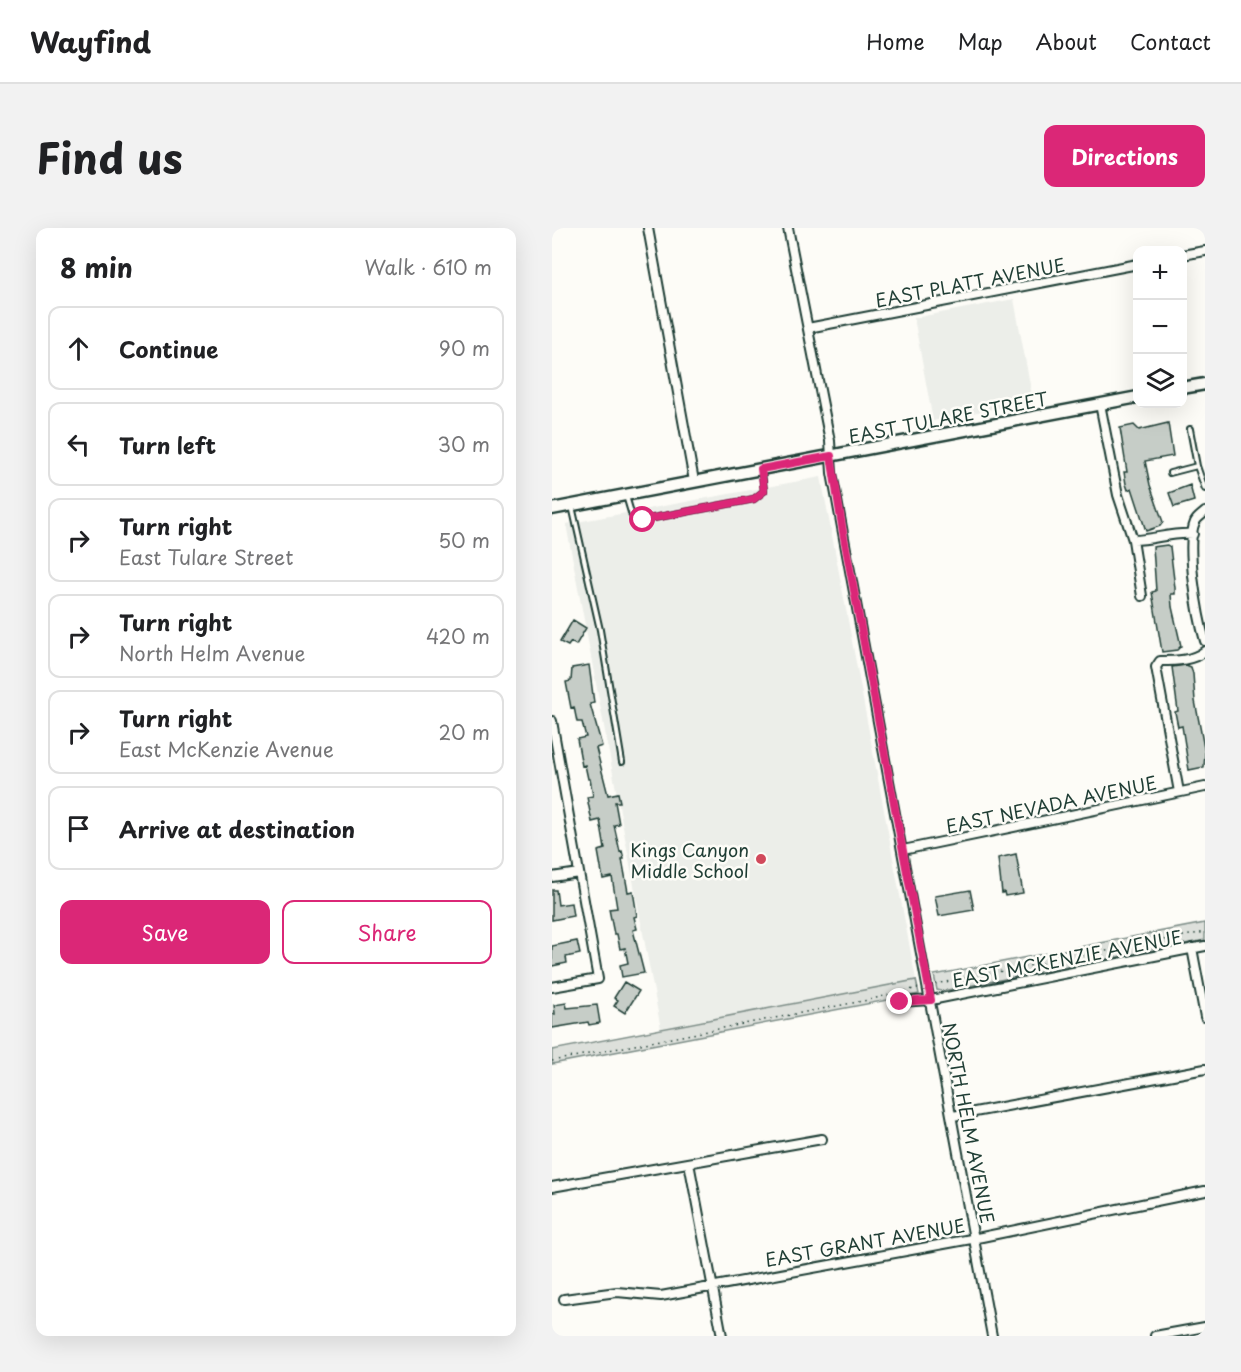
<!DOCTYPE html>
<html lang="en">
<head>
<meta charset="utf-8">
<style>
  :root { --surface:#fff; --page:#f2f2f2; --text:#202124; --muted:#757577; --line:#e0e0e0; --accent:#db2777 }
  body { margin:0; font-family:"Playpen Sans",sans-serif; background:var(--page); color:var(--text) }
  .controls { position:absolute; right:18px; top:18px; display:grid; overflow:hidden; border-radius:12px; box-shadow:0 6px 24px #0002 }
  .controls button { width:54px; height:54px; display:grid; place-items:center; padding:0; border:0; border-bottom:2px solid var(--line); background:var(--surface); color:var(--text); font:30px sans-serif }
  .stop { position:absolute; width:18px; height:18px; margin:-14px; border:4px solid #db2777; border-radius:50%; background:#fff }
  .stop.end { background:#db2777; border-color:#fff; box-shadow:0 2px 6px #0008 }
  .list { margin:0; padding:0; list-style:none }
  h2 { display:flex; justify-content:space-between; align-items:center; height:78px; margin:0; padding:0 24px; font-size:26px }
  h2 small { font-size:20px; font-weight:400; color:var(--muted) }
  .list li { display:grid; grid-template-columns:39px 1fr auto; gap:18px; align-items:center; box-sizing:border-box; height:84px; margin:0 12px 12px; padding:0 12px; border:2px solid var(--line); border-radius:12px }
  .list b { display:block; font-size:22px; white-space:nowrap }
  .list p { margin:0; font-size:20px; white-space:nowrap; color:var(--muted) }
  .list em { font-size:20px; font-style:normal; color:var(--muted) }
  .actions { display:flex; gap:12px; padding:18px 24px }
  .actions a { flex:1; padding:14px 0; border:2px solid var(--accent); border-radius:12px; text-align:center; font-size:21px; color:var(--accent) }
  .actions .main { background:var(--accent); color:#fff }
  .icon { flex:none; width:33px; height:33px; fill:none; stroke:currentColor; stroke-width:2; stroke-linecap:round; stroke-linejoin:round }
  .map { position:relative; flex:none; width:653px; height:1108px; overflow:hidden; border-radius:12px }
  header { display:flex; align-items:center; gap:36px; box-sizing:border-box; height:84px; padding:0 30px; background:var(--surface); border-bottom:2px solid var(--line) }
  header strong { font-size:28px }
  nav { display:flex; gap:33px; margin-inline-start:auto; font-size:21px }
  .intro { display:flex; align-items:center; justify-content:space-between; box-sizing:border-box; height:144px; padding:0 36px }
  h1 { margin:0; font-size:42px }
  .button { padding:15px 27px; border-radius:12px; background:var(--accent); color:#fff; font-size:21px; font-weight:700 }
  main { display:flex; gap:36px; padding:0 36px }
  aside { flex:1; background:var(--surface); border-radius:12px; box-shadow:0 6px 24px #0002 }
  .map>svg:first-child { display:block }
</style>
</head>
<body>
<header>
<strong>Wayfind</strong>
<nav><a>Home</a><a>Map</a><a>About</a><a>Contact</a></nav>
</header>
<div class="intro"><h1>Find us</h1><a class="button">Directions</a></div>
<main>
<aside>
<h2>8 min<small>Walk · 610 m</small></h2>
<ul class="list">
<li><svg class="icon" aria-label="ahead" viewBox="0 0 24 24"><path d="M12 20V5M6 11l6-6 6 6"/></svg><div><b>Continue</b></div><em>90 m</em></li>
<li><svg class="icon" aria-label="left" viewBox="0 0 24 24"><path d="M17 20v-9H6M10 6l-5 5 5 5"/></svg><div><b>Turn left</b></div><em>30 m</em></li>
<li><svg class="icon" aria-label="right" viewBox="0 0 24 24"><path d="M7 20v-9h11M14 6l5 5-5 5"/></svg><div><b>Turn right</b><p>East Tulare Street</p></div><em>50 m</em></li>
<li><svg class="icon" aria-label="right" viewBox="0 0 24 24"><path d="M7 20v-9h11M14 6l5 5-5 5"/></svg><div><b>Turn right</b><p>North Helm Avenue</p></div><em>420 m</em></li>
<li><svg class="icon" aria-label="right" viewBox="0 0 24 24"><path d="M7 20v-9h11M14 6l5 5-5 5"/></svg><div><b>Turn right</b><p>East McKenzie Avenue</p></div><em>20 m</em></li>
<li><svg class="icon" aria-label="arrive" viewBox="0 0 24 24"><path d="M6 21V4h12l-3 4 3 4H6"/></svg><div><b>Arrive at destination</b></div></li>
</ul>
<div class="actions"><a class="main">Save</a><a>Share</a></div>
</aside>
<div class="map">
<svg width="653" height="1108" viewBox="0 0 653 1108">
  <rect width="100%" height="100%" fill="#fdfcf7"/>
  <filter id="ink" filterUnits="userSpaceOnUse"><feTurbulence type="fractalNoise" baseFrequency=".0167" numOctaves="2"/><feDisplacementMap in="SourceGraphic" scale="12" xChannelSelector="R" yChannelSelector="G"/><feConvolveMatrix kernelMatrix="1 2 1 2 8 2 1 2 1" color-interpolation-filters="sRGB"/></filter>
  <g filter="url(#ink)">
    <path fill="#eceee9" d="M462,71L481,173L381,193L362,90Z
      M269,249L364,752L109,801L14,296Z"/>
    <path fill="#dde0db" stroke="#7e8e88" stroke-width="1.5" d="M653,695V712L390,763L385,762L382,747Z
      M364,752L367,766L0,836V822Z"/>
    <path fill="#c6cdc7" stroke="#1f3d34" stroke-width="1.5" d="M616,195L621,228L593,233L598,257L611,294L608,298L594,303L580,260L576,262L574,256L572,244H575L568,200L582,197L587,202Z
      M638,257L642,273L622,279L617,265Z
      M615,317L618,319L623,360V366H619L620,379L629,418L625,422L610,424L600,364L604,363L601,319Z
      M21,392L34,400L24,417L19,414L16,418L8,414Z
      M37,437L42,475L38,476L50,518L44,520L56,567L66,565L68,574H63L67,596L62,597L68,624L70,623L72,631H70L76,664L81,663L85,688L82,689L85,701L81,702L92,745L70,749L68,737L76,735L73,720L68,721L65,706H62L57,681L65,680L60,649L51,651L46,623L53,621L48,592L40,594L35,569L41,568L38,551H36L33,537L30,538L25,511L34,509L30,494H25L22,479L19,480L14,454L19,453L20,440Z
      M634,437L639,439L641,446L643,473L653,525L652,539L637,542L630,498L626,499L623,484L626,483L620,439Z
      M464,626L471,665L453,668L452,664L450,665L446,630Z
      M0,662H4L6,677L19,675L21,688L0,692Z
      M418,662L422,682L387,688L383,668Z
      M25,713L28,726L14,729L15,735L0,738V718Z
      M72,754L87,763L73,785L62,778L66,772L62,770Z
      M14,775L15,780L45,777L48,795L37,797L36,794L0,800V786H3L2,777Z"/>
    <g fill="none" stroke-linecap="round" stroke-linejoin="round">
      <defs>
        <path id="lane" d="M638,201L645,238L653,261
          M618,245L645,238
          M74,268L80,288L91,292L202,271L212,263L210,244
          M20,278L48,402L70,534"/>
        <path id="street" d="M96,0L142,253
          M236,0L278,213L280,245L291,305L440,1108
          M630,27L653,23
          M256,100L586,36
          M548,176L566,267L581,312C602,312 620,304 641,306
          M653,284C650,287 645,290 643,294C633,316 646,389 653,413
          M581,312L590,368
          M0,493L46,751L0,759
          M627,564L604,439L608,433C624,433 640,433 653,423
          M351,622L653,559
          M0,649L27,645
          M640,720L653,789
          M348,774L379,772L653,718
          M401,888L653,841
          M137,935L170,1108
          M0,959L270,911
          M12,1071L65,1064L109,1068L430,1009L653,963
          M603,1108L653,1099"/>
        <path id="secondary" d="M630,160L653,156
          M0,281L586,169"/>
      </defs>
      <use href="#lane" stroke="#1f3d34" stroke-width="8"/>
      <use href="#street" stroke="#1f3d34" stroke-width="12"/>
      <use href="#secondary" stroke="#1f3d34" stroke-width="15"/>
      <path stroke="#1f3d34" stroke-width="1.5" stroke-dasharray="1.5 4.5" stroke-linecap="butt" d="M383,756L653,704
        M0,833L316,772L366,760"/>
      <use href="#lane" stroke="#fdfcf7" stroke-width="4"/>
      <use href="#street" stroke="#fdfcf7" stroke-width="8"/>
      <use href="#secondary" stroke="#fdfcf7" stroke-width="10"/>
    </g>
  </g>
  <g fill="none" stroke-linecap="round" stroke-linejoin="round" filter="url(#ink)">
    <path stroke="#db2777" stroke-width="8" d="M91,292L202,271L212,263L209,241L279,228L291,304L379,772L348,774"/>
  </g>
  <circle fill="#d1495b" stroke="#fdfcf7" stroke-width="2" cx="209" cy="631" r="6"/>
  <g text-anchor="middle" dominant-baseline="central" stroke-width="5" stroke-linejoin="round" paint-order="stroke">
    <g font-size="18" fill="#1f3d34" stroke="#fdfcf7">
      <text transform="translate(418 54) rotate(-11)">EAST PLATT AVENUE</text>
      <text transform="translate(396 189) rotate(-11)">EAST TULARE STREET</text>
      <text transform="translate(499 576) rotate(-12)">EAST NEVADA AVENUE</text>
      <text transform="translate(515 730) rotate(-11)">EAST MCKENZIE AVENUE</text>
      <text transform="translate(417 895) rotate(79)">NORTH HELM AVENUE</text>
      <text transform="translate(313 1014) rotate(-10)">EAST GRANT AVENUE</text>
    </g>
    <g font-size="18" fill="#1f3d34" stroke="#fdfcf7" text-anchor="end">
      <text x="197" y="621">Kings Canyon<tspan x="197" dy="21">Middle School</tspan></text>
    </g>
  </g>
</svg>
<div class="controls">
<button>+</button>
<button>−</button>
<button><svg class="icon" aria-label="layers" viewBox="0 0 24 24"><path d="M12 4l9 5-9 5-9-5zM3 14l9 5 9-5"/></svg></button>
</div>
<div class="stop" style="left:91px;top:292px"></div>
<div class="stop end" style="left:348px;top:774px"></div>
</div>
</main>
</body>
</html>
